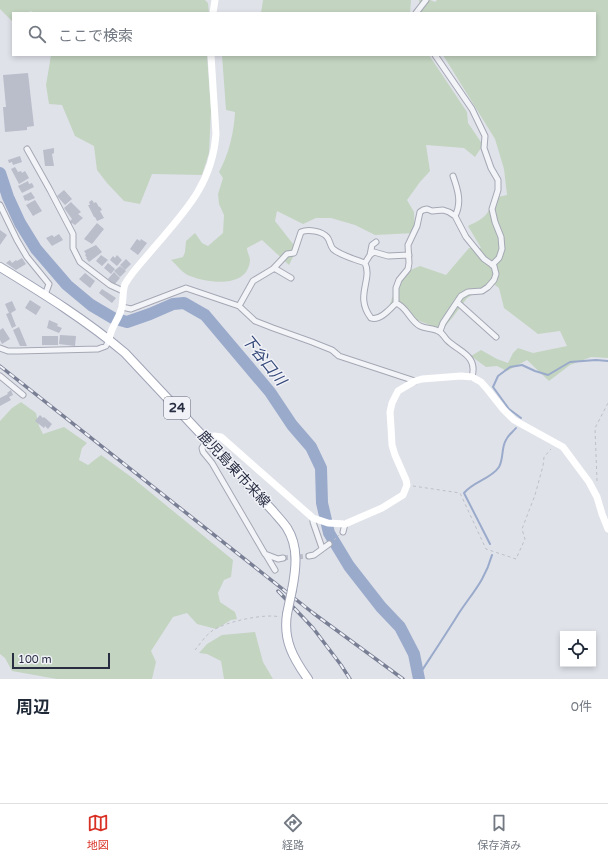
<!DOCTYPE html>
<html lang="ja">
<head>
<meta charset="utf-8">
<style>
  :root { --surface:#fff; --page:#f6f6f7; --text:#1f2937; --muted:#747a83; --line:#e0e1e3; --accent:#d93025 }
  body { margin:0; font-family:"Varela Round","Noto Sans JP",sans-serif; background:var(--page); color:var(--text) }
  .controls { position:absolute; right:12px; bottom:12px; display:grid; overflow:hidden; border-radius:0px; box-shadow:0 2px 6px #0003 }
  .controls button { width:36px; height:36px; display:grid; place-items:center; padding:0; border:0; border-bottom:1px solid var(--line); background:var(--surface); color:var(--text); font:20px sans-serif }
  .scale { position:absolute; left:12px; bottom:10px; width:98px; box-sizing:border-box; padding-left:4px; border:2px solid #282d42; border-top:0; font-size:11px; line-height:14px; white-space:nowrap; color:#282d42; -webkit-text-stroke:3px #f0f2f7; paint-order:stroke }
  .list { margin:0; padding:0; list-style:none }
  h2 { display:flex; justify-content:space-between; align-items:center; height:52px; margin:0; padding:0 16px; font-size:17px }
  h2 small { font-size:13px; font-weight:400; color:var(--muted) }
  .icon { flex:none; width:22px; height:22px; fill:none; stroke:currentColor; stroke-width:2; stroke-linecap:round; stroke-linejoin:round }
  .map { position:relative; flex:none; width:608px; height:679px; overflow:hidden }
  .search { position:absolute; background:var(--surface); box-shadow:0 2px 6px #0003; left:12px; right:12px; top:12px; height:44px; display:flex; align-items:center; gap:10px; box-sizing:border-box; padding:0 14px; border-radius:0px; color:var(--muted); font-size:15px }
  .sheet { height:124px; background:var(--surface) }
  nav { display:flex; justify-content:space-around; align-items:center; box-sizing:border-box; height:56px; border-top:1px solid var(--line); background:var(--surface); font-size:11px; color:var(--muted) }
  nav a { display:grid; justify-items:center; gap:2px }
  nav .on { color:var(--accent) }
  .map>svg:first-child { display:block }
</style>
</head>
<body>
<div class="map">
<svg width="608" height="679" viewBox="0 0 608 679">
  <rect width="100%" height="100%" fill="#e0e2ea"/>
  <path fill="#c3d4c1" d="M0,0H205L208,3L209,13H33L31,11L28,13H13V22L0,9Z
    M263,0H411L410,13H261Z
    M419,0H430L435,2L437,0H608V358L591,357L570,365L549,381L527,360L507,371L497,366L486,367L471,356L481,350L497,359L508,363L513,353L518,348L533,353L567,346L560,331L538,334L504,308L499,288L492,283L467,298L453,317L442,330L417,320L408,315L401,302L388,310L392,298L396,293L398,286L406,272L420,266L446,275L469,248H481L468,226C485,218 488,216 493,198L507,195L504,169L495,139L443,55H595V13H421Z
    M51,55H207L211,111L209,153L202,175L152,174L140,204L124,201L107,183L97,170L94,146L75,136L62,105L49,104L46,85Z
    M222,55H429L467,112L468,123L483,145L475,157L464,148L426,145L430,171L420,182L407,200L414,212L415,233L375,235L355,225L331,218H316L303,224L277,211L275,221L297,249L289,265L262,240L247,248C247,252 250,257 250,260C248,289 208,283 190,276C183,274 177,265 171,260L183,257L185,252L186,241L195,233L202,243L208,246L223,233L224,215L219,204L218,194L223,178L219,172C229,154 234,132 235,112L226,110Z
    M21,402L36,413L39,426L43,434L64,427L87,443L82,448L79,460L88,465L101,455L134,479L233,560L231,577L224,580L218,593L220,602L235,612L237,619L231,620L216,629L197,624L187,613L173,617L151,651L156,662L152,679H57L12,671L5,658L0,654V421L12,408Z
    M255,632L263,662L273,679H224L221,661L207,654L199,653L207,644L222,635Z"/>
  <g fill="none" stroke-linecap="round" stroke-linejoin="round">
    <path stroke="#9aaacb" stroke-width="2" d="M521,418L509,409L493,387L498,376L510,367L522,365L535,371L548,375L570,362L596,360L608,361
      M490,544L464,493C474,481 491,479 499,467C504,458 501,448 506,440C508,435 513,432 516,428
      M419,675C432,655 446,634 459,613C473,592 485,580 492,555"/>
    <path stroke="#9aaacb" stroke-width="12" d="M0,173L8,197L20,223L36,249L67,285L91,305L113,318L127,322L150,314L173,304L184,303L205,315L270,392L292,425L311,447L321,468L322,503L329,533L349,566L381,607L400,627L414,654L419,679"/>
  </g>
  <path fill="#babdca" d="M28,73L34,126L27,127V130L5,132L3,107H6L3,75Z
    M54,148V153L52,154L54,166H45L43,150Z
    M20,156L22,162L13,165L12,162L9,163L8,160Z
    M15,167L18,172L21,171L22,173L25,171L29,178L19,184L11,169Z
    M28,181L29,184L32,183L34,187L22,193L18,186Z
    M64,190L72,199L65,205L57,196Z
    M31,192L35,198L28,201L27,200L25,201L23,196Z
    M35,200L42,211L33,216L26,205Z
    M92,200L94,203L96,202L99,207H100L102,210L100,211L104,218L97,221L95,217H94L88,205H90L89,202Z
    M71,202L81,212L78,214L83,218L75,225L72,223L71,224L69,222L72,219L64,208Z
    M97,223L104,229L92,244L84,239Z
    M0,230L7,235L0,245Z
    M59,234L63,240L52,246L46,238L52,235L54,237Z
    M137,239L140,241L141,239L147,243L138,255L130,249Z
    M96,245L102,252L89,262L86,258H87L85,255L86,254L84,251Z
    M101,255L108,260L102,266L96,261Z
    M117,255L122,260L117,266L110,260L113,256L115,258Z
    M22,258L26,264L16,270L6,263L10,260L12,263L16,260L17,261Z
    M126,259L131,264L125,270L120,265Z
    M108,263L115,269L111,274L104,268Z
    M120,266L126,271L120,277L114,271Z
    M114,272L120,278L114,285L108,279Z
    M85,273L95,281L90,288L79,279Z
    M102,289L116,298L112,303L99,293Z
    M30,300L41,307L36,315L25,308Z
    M12,301L16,310L11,313L16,326L12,328L6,314L9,313L5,304Z
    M49,320L58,324L57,326L62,328L59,333L47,328Z
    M19,327L27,346H20L13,330Z
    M3,328L10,339L2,344L0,340V330Z
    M60,335L76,336L75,346L59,344Z
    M42,336H58V345H42Z
    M11,390L13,395L9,397L11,400L0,406V398L8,394L7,393Z
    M40,415L43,418L44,417L52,424L48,429L45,426L44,428L35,421Z"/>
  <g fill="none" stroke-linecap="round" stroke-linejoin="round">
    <path stroke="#bbbec8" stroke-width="5" stroke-dasharray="5 2.5" stroke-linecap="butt" d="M283,558L309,556"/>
    <defs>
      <path id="street" d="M416,13L426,0
        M435,55L472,109L485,136L484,148L491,168L498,180V190L492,209L495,222L501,237L502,249L499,258L492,265
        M27,149L50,190L73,234V248L80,262L110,285L123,291
        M453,176C458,190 462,203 455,216
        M0,205L17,240L27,257L49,284L45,295
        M370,255L372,245L376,242
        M365,263L370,255L374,252L388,256L409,255
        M274,268L291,278
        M457,302L496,337
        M396,303V288L399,280L408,269L409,263L408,245L417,226L420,212L423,210L427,209L432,211L443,210L449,212L455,216L466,237L484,259L494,266L496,274L494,280L488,287L482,291L468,292L461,296L443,323L440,331
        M239,306L253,281L273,269L287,254L294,253L301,232C308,229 322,231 327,237C330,240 330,246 333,249C341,256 355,259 365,263C373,280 354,296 371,318C380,321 390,309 396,303C407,307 410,321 420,326C426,329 433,328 438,331C442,332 444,337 447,340C459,352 478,355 472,377
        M122,307L131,309L186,288L239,306L255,321L273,328L312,342L332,350L339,356L415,381
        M0,348L8,351H18L98,349L106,346L109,340
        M0,376L23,395
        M207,440L202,448L203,452L212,463L265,554L278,559L283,558
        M313,518V522L322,548
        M343,532L345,524
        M266,555L275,570
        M309,556L314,555L329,544"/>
      <path id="primary" d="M0,267C44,294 86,320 125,353L273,511C277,516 283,522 287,528C299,547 296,569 292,590
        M287,614C283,640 293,658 308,679"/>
    </defs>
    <use href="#street" stroke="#a5a8b4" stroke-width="7"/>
    <use href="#primary" stroke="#9fa4b6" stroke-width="10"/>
    <path stroke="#bec0c9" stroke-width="1" stroke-dasharray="3 3" stroke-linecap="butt" d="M597,481L595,428L608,403
      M413,486L460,493L486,549L516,559L525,539L522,529L535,495L543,466L544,457L551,449
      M334,540L339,535
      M195,650C200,644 205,636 212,631C224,622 265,613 280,617"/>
    <use href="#street" stroke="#f3f4f8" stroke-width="5"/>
    <path stroke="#fff" stroke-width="7" d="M213,13L215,0
      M109,340C111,326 118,321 121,310C124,301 122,292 125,284C131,274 138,266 146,257C179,217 212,189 216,134L211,55
      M207,440L214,436L221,437L313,518L328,523L345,524L382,508L403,495L407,485L406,480L395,455L392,445L391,427L390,412L392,403L398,391L415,381L422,379L461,376L472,377L481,382L488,390L503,409L514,420L563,447L589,482L597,497L602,514L608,529"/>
    <use href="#primary" stroke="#fff" stroke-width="8"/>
    <defs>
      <path id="rail" d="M0,366L313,613L403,679
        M278,591L313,628L341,665L350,679"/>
    </defs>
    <use href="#rail" stroke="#797f94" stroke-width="3.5"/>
    <use href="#rail" stroke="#f0f2f7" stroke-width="2" stroke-dasharray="6" stroke-linecap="butt"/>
    <defs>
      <path id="primary-bridge" d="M287,614L292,590"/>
    </defs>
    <use href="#primary-bridge" stroke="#9fa4b6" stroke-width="10" stroke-linecap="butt"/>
    <use href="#primary-bridge" stroke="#fff" stroke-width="8"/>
  </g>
  <g text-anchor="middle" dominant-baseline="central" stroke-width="3" stroke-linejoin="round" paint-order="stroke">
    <rect fill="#f0f2f7" stroke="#646878" stroke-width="1" x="164" y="397" width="26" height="22" rx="3"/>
    <g font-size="13" font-weight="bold" fill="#282d42">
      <text x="177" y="408">24</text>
    </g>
    <g font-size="14" fill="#282d42" stroke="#f0f2f7">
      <text transform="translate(234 469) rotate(47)">鹿児島東市来線</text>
    </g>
    <g font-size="15" font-style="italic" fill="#314577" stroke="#f0f2f7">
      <text transform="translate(264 360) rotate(51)">下谷口川</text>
    </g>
  </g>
</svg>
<div class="controls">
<button><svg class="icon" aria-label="locate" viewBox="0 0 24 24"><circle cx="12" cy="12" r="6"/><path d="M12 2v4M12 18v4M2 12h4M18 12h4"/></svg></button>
</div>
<div class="scale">100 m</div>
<div class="search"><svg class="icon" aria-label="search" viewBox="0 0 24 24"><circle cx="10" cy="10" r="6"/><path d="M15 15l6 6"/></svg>ここで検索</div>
</div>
<section class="sheet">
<h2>周辺<small>0件</small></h2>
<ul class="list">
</ul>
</section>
<nav>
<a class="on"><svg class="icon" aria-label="map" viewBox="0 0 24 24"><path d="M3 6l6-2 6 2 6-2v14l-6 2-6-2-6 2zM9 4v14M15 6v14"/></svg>地図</a>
<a><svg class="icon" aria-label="directions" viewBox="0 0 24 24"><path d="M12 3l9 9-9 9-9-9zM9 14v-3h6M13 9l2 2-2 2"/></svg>経路</a>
<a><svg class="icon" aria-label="saved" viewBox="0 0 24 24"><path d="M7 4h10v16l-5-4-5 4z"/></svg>保存済み</a>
</nav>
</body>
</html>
